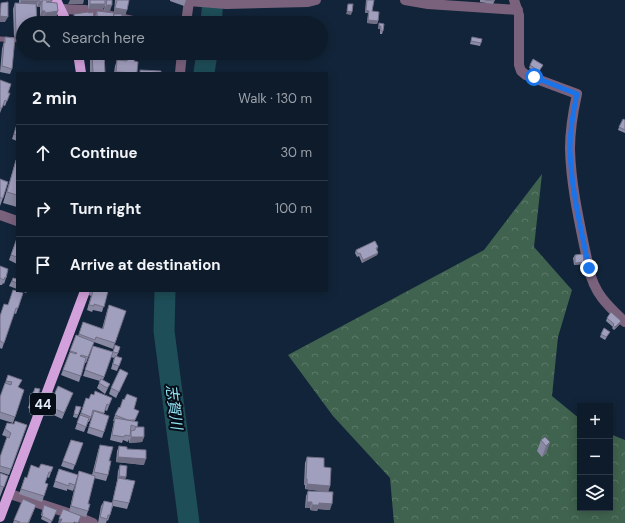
<!DOCTYPE html>
<html lang="en">
<head>
<meta charset="utf-8">
<style>
  :root { --surface:#0e1b2b; --page:#172433; --text:#f1f3f6; --muted:#9ba1a9; --line:#2e3947 }
  body { margin:0; font-family:"DM Sans","Noto Sans JP",sans-serif; background:var(--page); color:var(--text) }
  .controls { position:absolute; right:12px; bottom:12px; display:grid; overflow:hidden; border-radius:0px; box-shadow:0 2px 10px #0003 }
  .controls button { width:36px; height:36px; display:grid; place-items:center; padding:0; border:0; border-bottom:1px solid var(--line); background:var(--surface); color:var(--text); font:20px sans-serif }
  .stop { position:absolute; width:12px; height:12px; margin:-9px; border:3px solid #1a73e8; border-radius:50%; background:#fff }
  .stop.end { background:#1a73e8; border-color:#fff; box-shadow:0 1px 4px #0008 }
  .list { margin:0; padding:0; list-style:none }
  h2 { display:flex; justify-content:space-between; align-items:center; height:52px; margin:0; padding:0 16px; font-size:17px }
  h2 small { font-size:13px; font-weight:400; color:var(--muted) }
  .list li { display:grid; grid-template-columns:26px 1fr auto; gap:12px; align-items:center; box-sizing:border-box; height:56px; padding:0 16px; border-top:1px solid var(--line) }
  .list b { display:block; font-size:15px; white-space:nowrap }
  .list em { font-size:13px; font-style:normal; color:var(--muted) }
  .icon { flex:none; width:22px; height:22px; fill:none; stroke:currentColor; stroke-width:2; stroke-linecap:round; stroke-linejoin:round }
  .map { position:relative; flex:none; width:625px; height:523px; overflow:hidden }
  .search { position:absolute; background:var(--surface); box-shadow:0 2px 10px #0003; left:16px; top:16px; width:312px; height:44px; display:flex; align-items:center; gap:10px; box-sizing:border-box; padding:0 14px; border-radius:22px; color:var(--muted); font-size:15px }
  .panel { position:absolute; background:var(--surface); box-shadow:0 2px 10px #0003; left:16px; top:72px; width:312px; height:220px; border-radius:0px }
  .map>svg:first-child { display:block }
</style>
</head>
<body>
<div class="map">
<svg width="625" height="523" viewBox="0 0 625 523">
  <defs>
    <pattern id="forest-crowns" width="20" height="18" patternUnits="userSpaceOnUse"><rect width="20" height="18" fill="#3f634e"/><path d="M2 6a3 3 0 1 1 6 0M12 15a3 3 0 1 1 6 0" fill="none" stroke="#5b7a68"/></pattern>
  </defs>
  <rect width="100%" height="100%" fill="#122439"/>
  <path fill="url(#forest-crowns)" d="M542,174L534,247L572,290L558,337L552,396L580,419V508H610V434L625,440V523H394L390,478L333,416L288,355L484,250Z"/>
  <g fill="none" stroke-linecap="round" stroke-linejoin="round">
    <path stroke="#1e4e58" stroke-width="21" d="M211,23L213,0
      M204,73L207,53
      M165,291L164,331L189,523"/>
    <path stroke="#7a627d" stroke-width="5" d="M0,39L23,40"/>
    <path stroke="#7a627d" stroke-width="10" d="M405,0L428,4L518,10
      M514,0L519,15V65L521,71L526,75L577,94C573,112 570,131 570,149C571,189 581,229 589,269C594,293 607,305 625,322
      M61,9L86,10L142,23
      M186,23L189,1L226,4L308,2L316,0
      M180,73L182,53
      M0,215L17,221
      M10,494L74,515L93,523"/>
    <path stroke="#d2a0da" stroke-width="10" d="M56,0L67,23
      M78,53L81,73
      M0,517L85,291"/>
  </g>
  <path fill="#8a89a3" d="M19,0H52V3L58,11L56,17L43,18V16H40V7H37V5L14,37L13,9L15,3H19Z
    M88,0H105V4L103,9H88Z
    M105,0H107L110,11H104Z
    M115,0H129L125,16L122,15V18L129,21L132,23H74L73,17L74,14L89,13L94,17H95L97,11L114,13Z
    M170,0H186L184,6L170,1Z
    M366,0H374L372,11L378,21L377,24L367,23L368,13H365Z
    M480,0H495L493,4L480,2Z
    M379,23L383,31L382,34H380V29H378Z
    M5,37L12,69L10,74L0,72L2,49Z
    M472,37L481,43L480,46L470,44Z
    M91,53H136L134,61L137,72V73H114L115,66L117,60H124V56L123,58L110,57V54H105V73H90V55Z
    M530,65H543L538,73L529,68Z
    M0,80L8,93H10L5,106L3,105L0,113Z
    M625,120V133L618,130L619,127Z
    M17,124V141L12,139Z
    M16,160H17V207L3,203Z
    M0,179L3,198L0,206Z
    M17,238V264L9,260Z
    M378,247L377,250L378,253L377,255L362,263L359,256L357,257L355,253L356,250Z
    M575,255L584,262L582,264L574,265L573,258Z
    M0,266L6,278L4,284L3,283L2,285H0Z
    M13,278L17,279V289L9,286Z
    M22,291H27L26,293Z
    M90,291H108L102,312L93,310L92,312L87,310L91,296L89,295Z
    M23,293L16,314L14,313L2,349L0,348V316L7,305Z
    M109,305L126,311L113,349L94,342L86,363H85L79,382L61,375L76,335L78,336L83,322L102,329L107,311Z
    M607,318L621,321L620,324L614,330L612,328L613,327L606,321Z
    M610,332L605,340L600,337L601,334Z
    M115,345L120,347L117,356L119,366L117,371L111,369L114,358L111,357L103,380L110,384L105,394L97,388L100,381L83,376L93,346L113,352Z
    M128,373L116,398L109,394L111,388Z
    M8,375L19,388L24,390L13,423L0,419V397Z
    M35,388L40,389L33,410L28,408Z
    M73,393L62,419L47,412L49,406Z
    M94,395L112,398L107,411L105,410L104,414V432L102,438L87,433L92,416V415L89,422H88L84,432L75,429L86,398L89,399Z
    M123,399L134,409L135,421L138,422L137,427L144,437L142,442L129,443V439L128,442L123,440L122,443L110,440L114,421H113L115,415L120,408Z
    M76,406L81,407L77,418L73,417Z
    M7,423L14,424L27,425L9,475L0,472V457L7,437L2,435Z
    M71,440L83,443L73,470L61,466Z
    M541,440L550,442L546,453L542,457L537,451Z
    M100,445L109,461L108,475L106,481L94,478L88,504V511L86,517L69,512L77,477L79,471L92,475L98,451Z
    M119,446L144,465L116,462L117,451Z
    M307,457L324,467L330,486L328,492L305,489V485H304L305,463Z
    M120,465L126,477L125,479L129,503L127,509L113,506L108,521L107,520L106,523H98L101,506L104,501L112,503L117,481L118,471Z
    M53,467L49,478L47,477L45,483L44,496L42,502L19,494L25,477L27,478L39,468Z
    M59,469L75,485L73,491L67,489V491L53,487Z
    M0,473L8,476L0,497Z
    M308,491L330,510L318,509L317,511L310,510V508H305L306,496Z
    M36,505L29,523H13L14,520Z
    M44,505L57,510L51,523H49L41,519L42,516L41,515Z"/>
  <path fill="#716f85" d="M70,0H84L83,4H68Z
    M21,1H38L36,7H19Z
    M43,1L42,2L40,7H37L39,2Z
    M90,4H105L103,9H88Z
    M106,5H112L110,11H104Z
    M115,8L127,10L125,16L113,14Z
    M366,10L369,11L368,13H365Z
    M42,11H45L43,16H40Z
    M58,11L56,17L43,18L45,13Z
    M347,11L352,12L351,15L346,14Z
    M0,16L8,17L5,22H0Z
    M368,20L378,21L377,24L367,23Z
    M379,26H381L380,29H378Z
    M23,31V37H14L16,32Z
    M104,53H110V54H104Z
    M111,53H125L123,58L110,57Z
    M116,72H137V73H115Z
    M378,253L377,255L362,263L363,260Z
    M584,262L582,264L574,265L575,263Z
    M621,321L620,324L614,330L615,327Z
    M131,437H144L142,442L129,443Z
    M550,442L546,453L542,457L546,446Z
    M118,457L146,459L144,465L116,462Z
    M119,476L126,477L124,482L118,478L117,481Z
    M306,479H307L305,485H304Z
    M307,484L330,486L328,492L305,489Z
    M307,502H312L310,508H305Z
    M319,503L332,504L330,510L318,509L317,511L310,510L312,505Z
    M59,519H62L60,523H58Z"/>
  <path fill="#a19fbe" stroke="#716f85" d="M21,0H38V1H21Z
    M39,0H52V1L46,2L57,3L58,11L45,13V11H42V2L43,1L39,2Z
    M90,0H105V4H90Z
    M107,0H112V5H106Z
    M117,0H129L127,10L115,8Z
    M367,0H374L372,11L379,12L378,21L368,20L369,11L366,10Z
    M485,0H495L494,1Z
    M8,2V17L0,16L1,3Z
    M15,3L36,4L37,23H23V31L16,32Z
    M348,4H353L352,12L347,11Z
    M97,11L114,13L112,23L102,22V19L97,18Z
    M88,12L89,13L93,12L94,17L80,21L76,22L74,14Z
    M114,14H122V18L130,19L129,21H132V23H113Z
    M96,17L97,23H81L80,21Z
    M379,23L384,24L383,31H381V26H379Z
    M5,37L15,38L12,69L2,66L4,43H5Z
    M472,37L482,39L481,43L471,41Z
    M92,53H104L105,73H93Z
    M126,53H136L134,61L138,62L137,72L136,73L116,72L117,60L127,61V58H125Z
    M533,59L543,65L539,71L530,65Z
    M140,70L161,71V73H140Z
    M0,80L11,84L8,93H10L7,101L5,100L2,108H0Z
    M623,119L625,120V130L619,127Z
    M17,124V135L14,134Z
    M16,160H17V195L7,192Z
    M0,179L8,182L3,198H0Z
    M17,238V257L11,255Z
    M375,241L378,247L376,248L378,253L363,260L360,253L358,254L356,250Z
    M583,254L584,262L575,263V255Z
    M0,266L8,269L6,278L5,277L4,280L0,278Z
    M13,278L17,279V283L12,281Z
    M13,290L23,293L18,308H16L4,343L0,341V316L4,304L8,305Z
    M93,291H108L104,307L94,304V306L89,305Z
    M109,305L126,311L115,343L96,337L95,340L79,334L83,322L103,329Z
    M611,312L621,321L615,327L613,325L614,324L607,318Z
    M604,328L610,332L606,337L601,334Z
    M76,335L94,342L88,357L81,355L80,356L86,358L81,376L63,370L70,352L76,354L77,353L70,351Z
    M115,345L120,347L118,353L113,352Z
    M93,346L113,352L104,377L85,370Z
    M115,356L122,358L119,366L113,364Z
    M120,369L128,373L119,392L111,388Z
    M8,375L22,380L18,387L24,390L15,417L0,412V397L5,383L11,385L12,382L6,381Z
    M101,379L110,384L107,388L99,383Z
    M58,386L73,393L64,413L49,406Z
    M35,388L40,389L35,404L30,403Z
    M95,391L112,398L109,405L107,404L104,413L93,410L91,417L81,413L86,398L89,399L91,394L94,395Z
    M127,394L137,398L134,409L139,411L135,420H128L115,415L119,407L120,408L123,399L124,400Z
    M76,406L81,407L78,415L74,414Z
    M94,411L109,416L104,432L89,427Z
    M80,415L89,418L86,427L77,423Z
    M115,418L138,422L137,427L131,425L130,436L125,435L124,437L112,435Z
    M15,421L27,425L11,469L0,466V457L7,437L9,438L11,433L5,429L7,423L14,424Z
    M136,427H144V437H131V431L135,430V429Z
    M545,437L550,442L546,446L541,440Z
    M71,440L83,443L75,465L63,461Z
    M100,445L113,447L109,461H111L108,475L94,472Z
    M119,446L127,447V449L146,450V459L118,457Z
    M307,457L324,458V467L331,468L330,486L307,484V479H306Z
    M41,464L53,467L51,472H49L45,483L48,484L44,496L21,489L25,477L27,478L31,465L39,468Z
    M120,465L127,466L126,477L119,476Z
    M59,469L78,475L75,485L69,483V486L55,481Z
    M79,471L95,476L88,504H90L88,511L71,506Z
    M0,473L8,476L4,487L0,486Z
    M118,478L135,481L129,503L113,500Z
    M308,491L333,492L332,504L319,503V505H312V502H307Z
    M23,499L36,505L28,523H17L18,522H20L14,520Z
    M104,501L113,503L110,515H108L107,519L100,517Z
    M44,505L57,510L52,521L42,516L43,513H42Z
    M63,509L81,516L78,523L74,522L73,523H60L62,519H59Z"/>
  <g fill="none" stroke-linecap="round" stroke-linejoin="round">
    <path stroke="#1a73e8" stroke-width="5" d="M534,77L577,94C573,112 570,131 570,149C571,189 581,229 589,268"/>
  </g>
  <g text-anchor="middle" dominant-baseline="central" stroke-width="4" stroke-linejoin="round" paint-order="stroke">
    <rect fill="#060d16" stroke="#a1abb8" stroke-width="1" x="30" y="393" width="26" height="22" rx="3"/>
    <g font-size="13" font-weight="bold" fill="#e3effd">
      <text x="43" y="404">44</text>
    </g>
    <g font-size="15" font-style="italic" fill="#93e5f9" stroke="#060d16">
      <text transform="translate(174 407) rotate(83)">志賀川</text>
    </g>
  </g>
</svg>
<div class="controls">
<button>+</button>
<button>−</button>
<button><svg class="icon" aria-label="layers" viewBox="0 0 24 24"><path d="M12 4l9 5-9 5-9-5zM3 14l9 5 9-5"/></svg></button>
</div>
<div class="stop" style="left:534px;top:77px"></div>
<div class="stop end" style="left:589px;top:268px"></div>
<div class="search"><svg class="icon" aria-label="search" viewBox="0 0 24 24"><circle cx="10" cy="10" r="6"/><path d="M15 15l6 6"/></svg>Search here</div>
<section class="panel">
<h2>2 min<small>Walk · 130 m</small></h2>
<ul class="list">
<li><svg class="icon" aria-label="ahead" viewBox="0 0 24 24"><path d="M12 20V5M6 11l6-6 6 6"/></svg><div><b>Continue</b></div><em>30 m</em></li>
<li><svg class="icon" aria-label="right" viewBox="0 0 24 24"><path d="M7 20v-9h11M14 6l5 5-5 5"/></svg><div><b>Turn right</b></div><em>100 m</em></li>
<li><svg class="icon" aria-label="arrive" viewBox="0 0 24 24"><path d="M6 21V4h12l-3 4 3 4H6"/></svg><div><b>Arrive at destination</b></div></li>
</ul>
</section>
</div>
</body>
</html>
